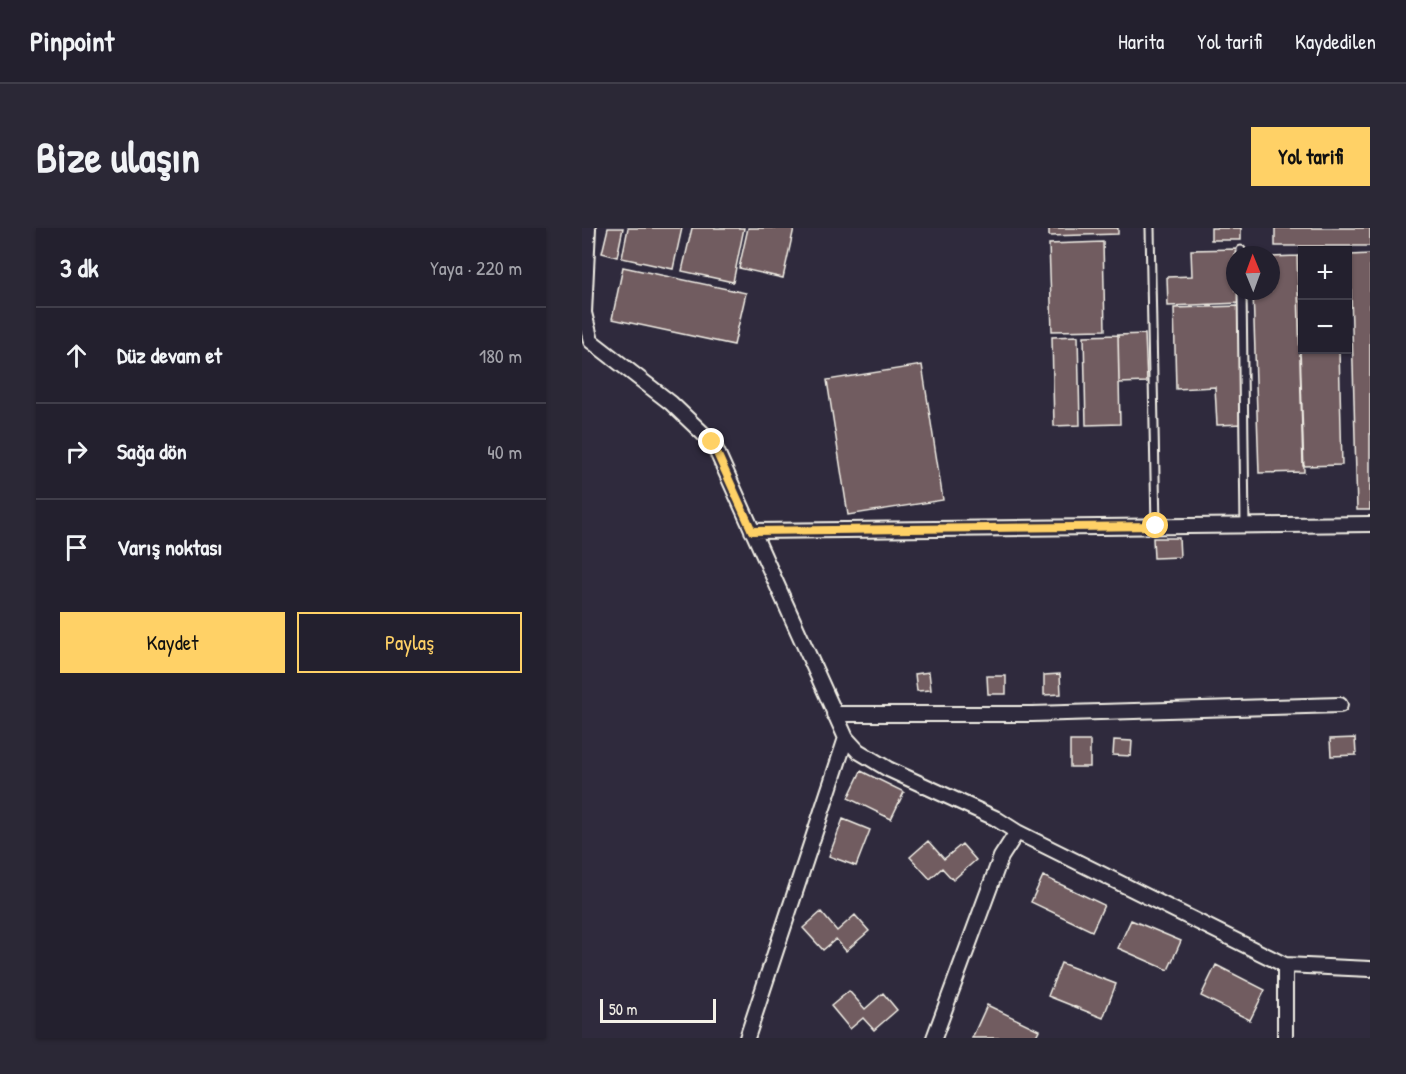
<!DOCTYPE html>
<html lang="tr">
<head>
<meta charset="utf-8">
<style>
  :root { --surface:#23202e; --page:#2b2836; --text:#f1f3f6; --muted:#a3a3aa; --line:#403e4a; --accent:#ffd166 }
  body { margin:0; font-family:"Patrick Hand",sans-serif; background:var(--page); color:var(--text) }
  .controls { position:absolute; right:18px; top:18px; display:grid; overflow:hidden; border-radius:0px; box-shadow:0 2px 4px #0004 }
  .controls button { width:54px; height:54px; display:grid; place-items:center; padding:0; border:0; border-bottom:2px solid var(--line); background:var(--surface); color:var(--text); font:30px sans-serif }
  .compass { position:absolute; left:644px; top:18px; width:54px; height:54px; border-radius:50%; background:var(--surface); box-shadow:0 2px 4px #0004; rotate:359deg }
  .scale { position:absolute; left:18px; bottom:15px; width:116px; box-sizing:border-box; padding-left:6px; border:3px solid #f4f1e8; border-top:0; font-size:16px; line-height:21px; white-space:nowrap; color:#f4f1e8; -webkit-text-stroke:4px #2f2a3d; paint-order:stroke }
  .stop { position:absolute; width:18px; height:18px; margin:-14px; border:4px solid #ffd166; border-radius:50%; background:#fff }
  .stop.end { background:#ffd166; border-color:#fff; box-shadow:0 2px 6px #0008 }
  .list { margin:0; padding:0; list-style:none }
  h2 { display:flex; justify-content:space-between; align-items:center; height:78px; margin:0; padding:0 24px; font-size:26px }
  h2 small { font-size:20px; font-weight:400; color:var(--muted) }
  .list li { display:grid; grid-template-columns:39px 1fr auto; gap:18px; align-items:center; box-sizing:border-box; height:96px; padding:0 24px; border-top:2px solid var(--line) }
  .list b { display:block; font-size:22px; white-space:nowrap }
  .list em { font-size:20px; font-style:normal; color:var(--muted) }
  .actions { display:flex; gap:12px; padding:18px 24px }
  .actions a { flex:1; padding:14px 0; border:2px solid var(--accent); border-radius:0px; text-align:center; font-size:21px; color:var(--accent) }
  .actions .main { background:var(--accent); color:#111 }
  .icon { flex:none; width:33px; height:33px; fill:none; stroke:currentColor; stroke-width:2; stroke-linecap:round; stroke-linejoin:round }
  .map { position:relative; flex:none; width:788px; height:810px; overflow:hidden; border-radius:0px }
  header { display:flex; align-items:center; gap:36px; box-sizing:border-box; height:84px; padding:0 30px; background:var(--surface); border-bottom:2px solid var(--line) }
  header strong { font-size:28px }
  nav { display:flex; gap:33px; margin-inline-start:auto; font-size:21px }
  .intro { display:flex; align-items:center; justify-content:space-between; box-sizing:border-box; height:144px; padding:0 36px }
  h1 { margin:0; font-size:42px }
  .button { padding:15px 27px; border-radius:0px; background:var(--accent); color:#111; font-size:21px; font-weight:700 }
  main { display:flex; gap:36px; padding:0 36px }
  aside { flex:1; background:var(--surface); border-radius:0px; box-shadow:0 2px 4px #0004 }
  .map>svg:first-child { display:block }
</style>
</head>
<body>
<header>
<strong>Pinpoint</strong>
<nav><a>Harita</a><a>Yol tarifi</a><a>Kaydedilen</a></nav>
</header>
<div class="intro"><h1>Bize ulaşın</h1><a class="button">Yol tarifi</a></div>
<main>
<aside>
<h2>3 dk<small>Yaya · 220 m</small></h2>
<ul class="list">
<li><svg class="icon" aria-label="ahead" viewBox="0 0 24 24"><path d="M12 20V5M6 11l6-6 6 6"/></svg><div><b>Düz devam et</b></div><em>180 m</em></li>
<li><svg class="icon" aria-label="right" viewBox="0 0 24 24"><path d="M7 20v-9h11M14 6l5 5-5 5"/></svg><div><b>Sağa dön</b></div><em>40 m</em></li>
<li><svg class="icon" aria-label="arrive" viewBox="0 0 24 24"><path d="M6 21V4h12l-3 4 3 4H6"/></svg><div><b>Varış noktası</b></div></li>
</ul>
<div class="actions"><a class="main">Kaydet</a><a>Paylaş</a></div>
</aside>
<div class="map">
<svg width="788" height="810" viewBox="0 0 788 810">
  <rect width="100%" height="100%" fill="#2f2a3d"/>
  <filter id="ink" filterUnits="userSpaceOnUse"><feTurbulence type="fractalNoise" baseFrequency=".0167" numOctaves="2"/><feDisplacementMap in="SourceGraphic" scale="12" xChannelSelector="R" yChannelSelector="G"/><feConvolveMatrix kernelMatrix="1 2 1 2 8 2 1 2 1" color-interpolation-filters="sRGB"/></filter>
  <g filter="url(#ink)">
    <path fill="#715b60" stroke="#f4f1e8" stroke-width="1.5" d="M26,0H41L35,29L20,25Z
      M46,0H100L91,41L40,30Z
      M110,0H162L151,54L100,43Z
      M166,0H212L201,50L157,40Z
      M467,0H536V6L467,8Z
      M629,0H659V12H629Z
      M693,0H788V18H693Z
      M521,14L523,102L470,103L467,16Z
      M656,21V27H653V63H658V75L586,78L585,49L610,48L609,22Z
      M788,26V282H775L768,27Z
      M715,28H720V122H757L760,237L721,238Z
      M715,28L722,244L677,245L671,63H689V29Z
      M41,39L164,65L152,117L30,91Z
      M658,78L661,196L635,197L633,159L594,161L592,80Z
      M563,106L565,154L537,155L536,107Z
      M536,107L538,196L504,197L502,108Z
      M496,108L498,197L472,198L470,109Z
      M340,137L361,272L266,287L245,152Z
      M571,310H597L598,329L572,330Z
      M347,444L349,462L335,463L333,446Z
      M478,446L479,466L462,467V447Z
      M405,448H424V466H406Z
      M773,510L774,527L749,528L748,511Z
      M532,512L550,513L549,528L531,527Z
      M488,513H508V539H488Z
      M279,543L322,564L309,591L266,570Z
      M261,591L288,602L274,638L247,628Z
      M346,613L362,631L380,616L394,632L371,652L360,640L348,651L328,629Z
      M461,648L522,677L510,703L449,674Z
      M239,684L255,703L273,687L287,703L264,723L254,711L241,722L221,700Z
      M549,692L599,713L586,742L536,720Z
      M479,735L534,756L521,790L466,768Z
      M634,737L683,762L668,792L619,768Z
      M267,763L283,781L301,765L315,782L292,802L281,790L268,801L249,778Z
      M405,777L457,802L453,810H390Z"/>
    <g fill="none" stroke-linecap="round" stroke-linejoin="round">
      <defs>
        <path id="service" d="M568,0L574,298
          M659,22V27
          M660,63L663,297"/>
        <path id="minor" d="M6,0L2,85L9,113L89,175L131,215L264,510L276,523L306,541L413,590L435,604L419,629L352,810
          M170,303L788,296
          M252,486H450L758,477
          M435,604L703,737L788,741
          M165,810L264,510
          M703,810V737"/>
      </defs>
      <use href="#service" stroke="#f4f1e8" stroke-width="11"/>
      <use href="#minor" stroke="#f4f1e8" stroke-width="18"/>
      <use href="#service" stroke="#2f2a3d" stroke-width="7"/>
      <use href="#minor" stroke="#2f2a3d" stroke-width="14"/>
    </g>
  </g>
  <g fill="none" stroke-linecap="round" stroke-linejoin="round" filter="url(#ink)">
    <path stroke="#ffd166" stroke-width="8" d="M130,214L170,303L574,298"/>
  </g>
</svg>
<div class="controls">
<button>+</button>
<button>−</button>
</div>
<svg class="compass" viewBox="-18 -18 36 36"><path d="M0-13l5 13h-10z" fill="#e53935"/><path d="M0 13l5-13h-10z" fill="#a3a3aa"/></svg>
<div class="scale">50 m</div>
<div class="stop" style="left:574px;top:298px"></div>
<div class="stop end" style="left:130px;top:214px"></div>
</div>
</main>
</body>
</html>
